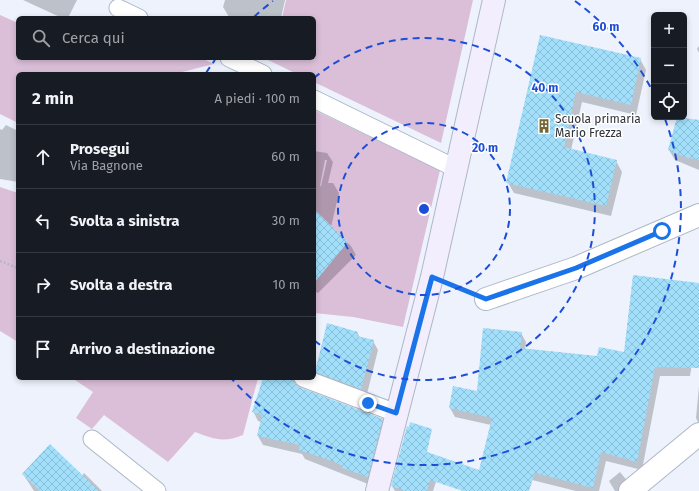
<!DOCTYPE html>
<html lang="it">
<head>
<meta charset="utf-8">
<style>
  :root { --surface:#171b24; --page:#242831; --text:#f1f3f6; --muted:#9ea1a6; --line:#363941 }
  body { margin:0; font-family:"Fira Sans",sans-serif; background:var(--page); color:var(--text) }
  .controls { position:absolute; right:12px; top:12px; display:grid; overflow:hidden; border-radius:6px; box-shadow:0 2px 6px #0003 }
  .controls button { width:36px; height:36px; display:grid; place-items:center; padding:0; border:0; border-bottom:1px solid var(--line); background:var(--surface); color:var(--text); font:20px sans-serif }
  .stop { position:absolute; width:12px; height:12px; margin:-9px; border:3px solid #1a73e8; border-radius:50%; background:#fff }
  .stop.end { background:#1a73e8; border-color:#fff; box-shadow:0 1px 4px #0008 }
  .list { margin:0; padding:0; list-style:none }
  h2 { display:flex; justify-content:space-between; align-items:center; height:52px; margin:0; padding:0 16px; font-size:17px }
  h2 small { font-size:13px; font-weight:400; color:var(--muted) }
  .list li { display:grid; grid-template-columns:26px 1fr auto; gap:12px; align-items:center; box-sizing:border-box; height:64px; padding:0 16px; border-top:1px solid var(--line) }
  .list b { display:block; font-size:15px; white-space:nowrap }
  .list p { margin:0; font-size:13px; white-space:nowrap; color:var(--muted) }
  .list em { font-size:13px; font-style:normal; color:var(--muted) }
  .icon { flex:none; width:22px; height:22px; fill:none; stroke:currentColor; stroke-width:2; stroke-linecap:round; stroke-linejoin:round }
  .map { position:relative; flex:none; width:699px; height:491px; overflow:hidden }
  .search { position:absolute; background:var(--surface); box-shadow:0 2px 6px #0003; left:16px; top:16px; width:300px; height:44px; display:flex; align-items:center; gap:10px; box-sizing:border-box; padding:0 14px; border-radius:6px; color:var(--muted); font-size:15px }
  .panel { position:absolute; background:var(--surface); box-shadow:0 2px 6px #0003; left:16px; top:72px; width:300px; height:308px; border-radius:6px }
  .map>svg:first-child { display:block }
</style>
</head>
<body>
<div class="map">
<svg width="699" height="491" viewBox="0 0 699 491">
  <defs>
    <pattern id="building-cross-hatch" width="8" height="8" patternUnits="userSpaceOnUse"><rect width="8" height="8" fill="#a2dffb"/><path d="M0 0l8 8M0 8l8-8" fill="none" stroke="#8cc0d8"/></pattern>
  </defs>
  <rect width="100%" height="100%" fill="#edf2fc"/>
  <path fill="#dbbfd9" d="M286,0H473L441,143L314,82V74H297L264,58H314V18H282Z
    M0,15L18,23V58H201L214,64L174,74H18V123L0,114Z
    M314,110L440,170L403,327L353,317L314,313Z
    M0,187L18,193V342L0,331Z
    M72,378H258L243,435C223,443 214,439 195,432L168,462L104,415L92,429L76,418L93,392Z"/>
  <path fill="#0003" fill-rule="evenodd" d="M23,0H77L68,18H62Z
    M225,0H285L281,18L229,17L223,7Z
    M541,36L640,59L646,70L636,115L582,102L571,150L616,161L622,172L611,216L514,193L508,183Z
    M699,46V53L697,49Z
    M678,117L699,121V170L675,160L669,150Z
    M6,125L18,131V182L0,179V129L2,130Z
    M314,151L327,153L333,162L328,183H333L339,193L331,227L351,246L356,255L318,293L314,291ZM325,160H327L321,186H320Z
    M699,285V321L690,376H660L642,470L606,461L599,491H576L488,469L491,425L455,417L450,408L478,392L521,333L526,342L525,350L598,357L625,353Z
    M357,332L360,338L373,341L378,350L366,398L321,381L316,372Z
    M264,378H279L293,382L299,388L382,419L387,429L373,486L305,459L302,454L263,445L258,436L261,422L258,421L253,411Z
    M699,386V424L696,418Z
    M415,457L439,473L433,491H395L392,486Z
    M620,472L629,483L622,491H615L609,481Z
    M84,473L102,491H34L23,474L82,476Z"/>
  <path fill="url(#building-cross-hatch)" d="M540,35L641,58L631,105L576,92L564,147L617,160L606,206L506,183Z
    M677,117L699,120V160L685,157L668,150Z
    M314,209L348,242L314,283Z
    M633,275L699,283V368L655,367L637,462L601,452L593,488L535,473L529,491H463L430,480L427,491H405L391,486L407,426L409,427L410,422L432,429L427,452L479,470L492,418L449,408L453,386L477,391L483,328L522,332L520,348L597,356L599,347L624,352Z
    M327,323L358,332L357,336L374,340L361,389L315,372Z
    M263,378H293L295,384L299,387L383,419L368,477L342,468L343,466L332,461L299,450L300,445L257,436L262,415L252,412Z
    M50,444L99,491H40L22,474Z"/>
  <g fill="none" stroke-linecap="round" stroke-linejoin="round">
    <defs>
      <path id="lane" d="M118,8L139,18
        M229,58L263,74
        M314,99L455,168
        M303,378L396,413
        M92,439L157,491"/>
      <path id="street" d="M486,299L576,268L699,215
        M630,491L699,434"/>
      <path id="secondary" d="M377,491L432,277L494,0"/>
    </defs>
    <use href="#lane" stroke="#aeb7c7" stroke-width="19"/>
    <use href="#street" stroke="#aeb7c7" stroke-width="24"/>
    <use href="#secondary" stroke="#aeb7c7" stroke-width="24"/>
    <path stroke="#b4b8c1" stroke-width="2.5" stroke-dasharray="2 2" stroke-linecap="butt" d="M0,261L18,268"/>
    <use href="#lane" stroke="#fff" stroke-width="17"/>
    <use href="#street" stroke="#fff" stroke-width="22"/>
    <use href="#secondary" stroke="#f2eefe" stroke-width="22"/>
  </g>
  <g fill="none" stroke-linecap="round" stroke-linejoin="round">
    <path stroke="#1a73e8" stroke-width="5" d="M368,403L396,413L432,277L486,299L576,268L662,231"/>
  </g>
  <g fill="none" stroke="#1d4ed8" stroke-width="2" stroke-dasharray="7 5">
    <circle cx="424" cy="209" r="86"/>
    <path d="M314 78A171 171 0 1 1 314 340"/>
    <path d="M206 73A257 257 0 0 1 215 60M254 17A257 257 0 0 1 273 1M575 1A257 257 0 0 1 654 94M665 119A257 257 0 0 1 232 379"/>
  </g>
  <defs>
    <symbol id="building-bare" viewBox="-9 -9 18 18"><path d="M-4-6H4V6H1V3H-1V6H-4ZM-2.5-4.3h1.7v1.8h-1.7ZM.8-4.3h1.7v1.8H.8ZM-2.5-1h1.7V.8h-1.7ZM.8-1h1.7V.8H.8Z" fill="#746734" stroke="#fff" stroke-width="2.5" paint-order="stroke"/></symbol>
  </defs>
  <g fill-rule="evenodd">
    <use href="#building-bare" x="534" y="116" width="20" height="20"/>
  </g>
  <g text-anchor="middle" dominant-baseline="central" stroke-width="3" stroke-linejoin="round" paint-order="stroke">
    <g font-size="12" fill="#303339" stroke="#fff" text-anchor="start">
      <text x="555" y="119">Scuola primaria<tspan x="555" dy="14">Mario Frezza</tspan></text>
    </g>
  </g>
  <circle cx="424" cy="209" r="6" fill="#1d4ed8" stroke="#fff" stroke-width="2"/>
  <g font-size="12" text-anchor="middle" font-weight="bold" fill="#1d4ed8" stroke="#fff" stroke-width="3" stroke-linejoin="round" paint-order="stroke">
    <text x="606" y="31">60 m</text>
    <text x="545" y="92">40 m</text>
    <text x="485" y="152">20 m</text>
  </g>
</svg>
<div class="controls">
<button>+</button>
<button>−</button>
<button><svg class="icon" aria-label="locate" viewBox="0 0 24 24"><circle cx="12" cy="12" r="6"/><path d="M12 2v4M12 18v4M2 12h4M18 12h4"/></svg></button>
</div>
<div class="stop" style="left:662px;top:231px"></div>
<div class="stop end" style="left:368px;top:403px"></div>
<div class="search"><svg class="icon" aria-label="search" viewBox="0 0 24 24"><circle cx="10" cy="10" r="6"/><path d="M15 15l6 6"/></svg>Cerca qui</div>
<section class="panel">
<h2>2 min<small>A piedi · 100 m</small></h2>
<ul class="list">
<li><svg class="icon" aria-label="ahead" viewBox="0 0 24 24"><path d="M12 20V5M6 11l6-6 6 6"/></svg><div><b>Prosegui</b><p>Via Bagnone</p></div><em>60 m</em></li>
<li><svg class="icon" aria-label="left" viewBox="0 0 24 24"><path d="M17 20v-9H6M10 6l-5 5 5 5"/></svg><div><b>Svolta a sinistra</b></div><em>30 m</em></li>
<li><svg class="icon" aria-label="right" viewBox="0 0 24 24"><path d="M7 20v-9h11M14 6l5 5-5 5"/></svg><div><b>Svolta a destra</b></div><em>10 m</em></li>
<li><svg class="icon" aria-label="arrive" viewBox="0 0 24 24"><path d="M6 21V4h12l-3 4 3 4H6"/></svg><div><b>Arrivo a destinazione</b></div></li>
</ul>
</section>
</div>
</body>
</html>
